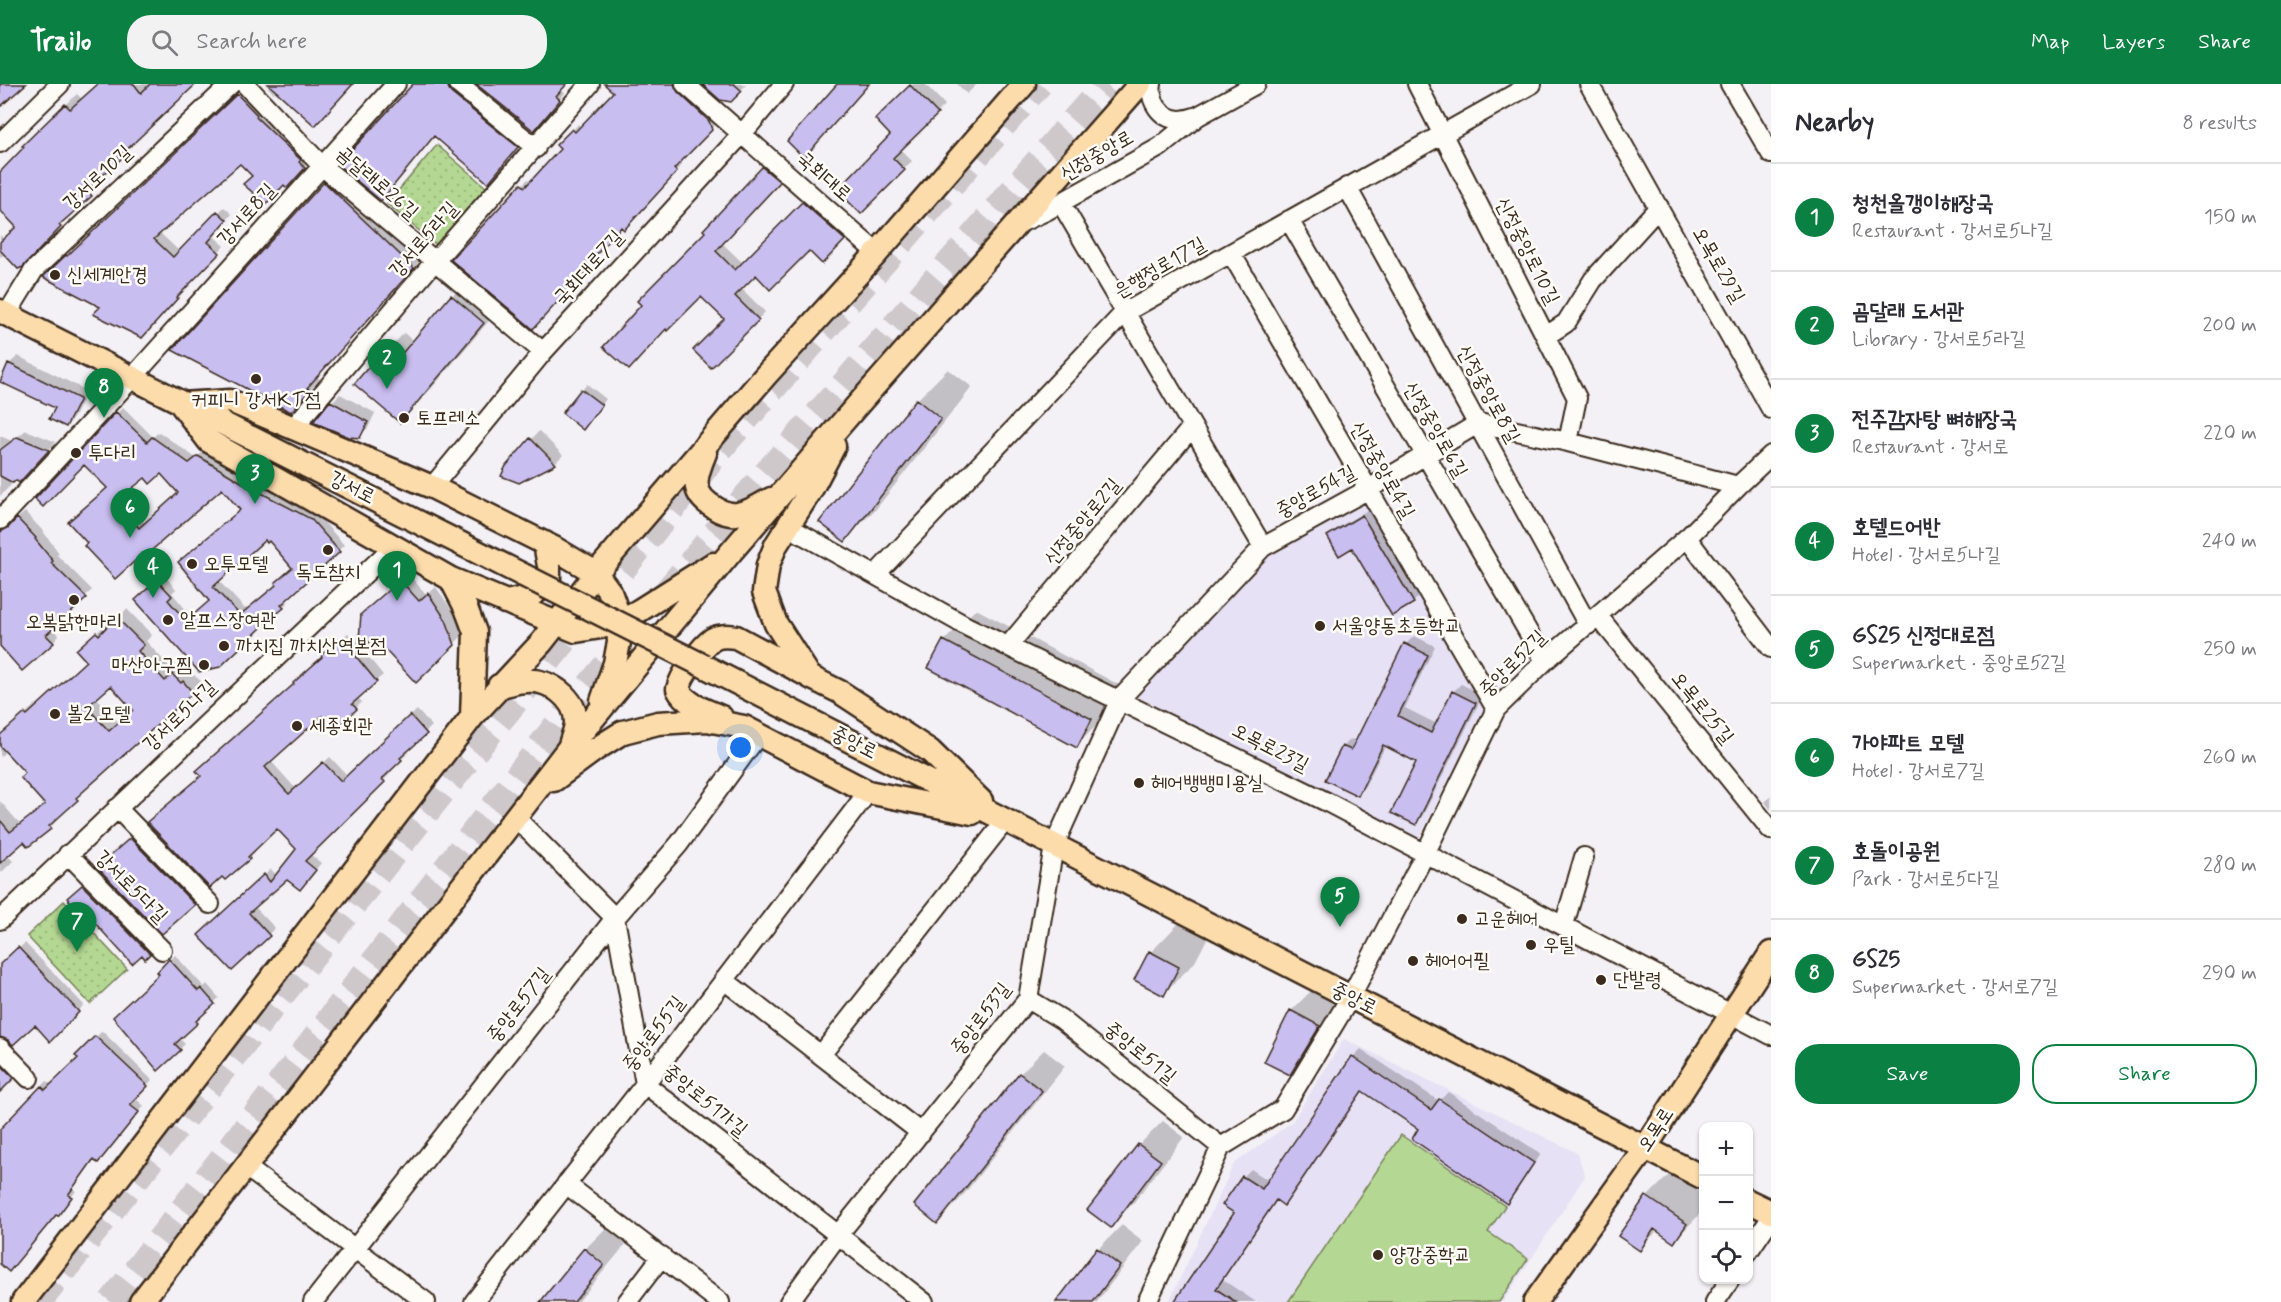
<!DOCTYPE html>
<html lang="en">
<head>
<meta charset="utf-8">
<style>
  :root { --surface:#fff; --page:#f2f2f3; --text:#2b2b33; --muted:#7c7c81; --line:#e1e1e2; --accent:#0b8043 }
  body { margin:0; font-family:Mynerve,"Poor Story",sans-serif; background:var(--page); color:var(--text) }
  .controls { position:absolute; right:18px; bottom:18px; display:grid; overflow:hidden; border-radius:12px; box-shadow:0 2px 4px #0004 }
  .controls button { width:54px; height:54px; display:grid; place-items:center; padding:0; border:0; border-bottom:2px solid var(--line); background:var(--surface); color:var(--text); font:30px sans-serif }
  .you { position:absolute; left:741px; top:664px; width:21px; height:21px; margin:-15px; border:4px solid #fff; border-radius:50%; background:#1a73e8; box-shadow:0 0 0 9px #1a73e833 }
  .badge { display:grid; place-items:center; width:39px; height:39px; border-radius:50%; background:var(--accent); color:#fff; font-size:20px; font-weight:700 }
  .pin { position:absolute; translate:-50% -50px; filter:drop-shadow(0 2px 3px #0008) }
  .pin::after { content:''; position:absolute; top:32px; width:21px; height:18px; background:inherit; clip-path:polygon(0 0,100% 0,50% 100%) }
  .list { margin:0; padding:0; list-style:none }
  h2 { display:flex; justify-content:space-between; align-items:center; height:78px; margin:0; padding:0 24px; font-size:26px }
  h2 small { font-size:20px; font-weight:400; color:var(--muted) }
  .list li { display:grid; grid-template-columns:39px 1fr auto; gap:18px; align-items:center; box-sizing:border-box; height:108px; padding:0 24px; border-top:2px solid var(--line) }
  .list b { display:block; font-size:22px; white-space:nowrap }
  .list p { margin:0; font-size:20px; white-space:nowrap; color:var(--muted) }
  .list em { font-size:20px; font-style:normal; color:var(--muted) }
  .actions { display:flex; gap:12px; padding:18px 24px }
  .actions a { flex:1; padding:14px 0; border:2px solid var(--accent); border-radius:24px; text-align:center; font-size:21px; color:var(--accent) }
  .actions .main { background:var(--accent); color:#fff }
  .icon { flex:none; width:33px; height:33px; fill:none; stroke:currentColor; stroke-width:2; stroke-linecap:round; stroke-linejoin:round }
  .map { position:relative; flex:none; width:1771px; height:1218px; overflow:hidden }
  header { display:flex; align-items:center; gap:36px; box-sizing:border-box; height:84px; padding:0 30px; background:var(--accent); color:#fff }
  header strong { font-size:28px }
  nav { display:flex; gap:33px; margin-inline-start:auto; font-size:21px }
  .search { width:420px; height:54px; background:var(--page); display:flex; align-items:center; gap:15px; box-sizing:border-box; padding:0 21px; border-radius:24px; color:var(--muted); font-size:22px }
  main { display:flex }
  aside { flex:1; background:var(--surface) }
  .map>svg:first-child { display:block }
</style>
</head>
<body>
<header>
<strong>Trailo</strong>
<div class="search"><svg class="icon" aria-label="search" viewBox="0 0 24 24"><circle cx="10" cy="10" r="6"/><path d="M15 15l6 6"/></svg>Search here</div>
<nav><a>Map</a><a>Layers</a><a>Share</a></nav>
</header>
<main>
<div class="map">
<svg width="1771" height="1218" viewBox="0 0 1771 1218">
  <defs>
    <pattern id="green-dots" width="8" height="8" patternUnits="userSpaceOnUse" patternTransform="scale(1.5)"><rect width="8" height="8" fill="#b4d893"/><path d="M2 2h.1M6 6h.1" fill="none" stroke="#9cba7e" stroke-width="1.8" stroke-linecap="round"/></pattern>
  </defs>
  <rect width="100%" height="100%" fill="#f3f0f6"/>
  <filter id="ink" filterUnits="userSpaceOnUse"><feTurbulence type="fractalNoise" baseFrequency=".0167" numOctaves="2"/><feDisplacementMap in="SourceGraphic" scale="12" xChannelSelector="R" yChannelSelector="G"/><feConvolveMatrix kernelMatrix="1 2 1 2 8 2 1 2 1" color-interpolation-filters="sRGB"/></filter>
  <g filter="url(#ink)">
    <path fill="#e6e1f4" d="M1364,420L1486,622L1418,756L1136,612L1268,472Z
      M1344,955L1577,1069L1585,1092L1503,1218H1169L1234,1080L1292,1038Z"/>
    <path fill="url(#green-dots)" stroke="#788158" stroke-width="1.5" d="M437,61L488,105L439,163L387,120Z
      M64,817L127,885L90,920L27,852Z"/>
    <path fill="#b4d893" stroke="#788158" stroke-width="1.5" d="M1401,1051L1505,1122L1488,1148L1528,1175L1499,1218H1288Z"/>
    <path fill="#0003" fill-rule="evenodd" d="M100,0H194L129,61L131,63L97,95L102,100L70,130L71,131L22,181L6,170L0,173V151L5,156L18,143L0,124V89L25,63L24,62L77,10L82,15Z
      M265,0H351L277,6L273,9Z
      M415,0H455L522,57L494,91Z
      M478,0H566L561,6L565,9L539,40Z
      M607,0H681L717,39L679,78L682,81L652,115L622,141L599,166L601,168L539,237L504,219L431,305L400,337L356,300L404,249L414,258L452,212L473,192L453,176L522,101L528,95L531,98L562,65L573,46L578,40L581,43L615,8Z
      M703,0H746V1L731,16Z
      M913,0H925L945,21L900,65L912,77L861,128L892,51L877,35Z
      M957,0H977L967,10Z
      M244,5L310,77L293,96L284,99L254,92L240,77L159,148L180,168L224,123L232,130L213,151L224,162L181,207L183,208L148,246L102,222L74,168Z
      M771,77L786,90L722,159L744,180L811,112L852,148L822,178L809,165L756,189L741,204L765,228L711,282L726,235L705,146Z
      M336,88L424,172L317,293L320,295L291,327L325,99Z
      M18,272L87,307L74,333L66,342L57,324L9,280Z
      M948,285L972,303L876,425L844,456L917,316Z
      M587,300L606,315L588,339L564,329Z
      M340,310L375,329L368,344L359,352L332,318Z
      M123,323L153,353L159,348L196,374L204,367L254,397L317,430L344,461L286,515L288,518L283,523L220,581L142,511L164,491L176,505L172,509L192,533L211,517L180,478L241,426L222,403L137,477L109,404L85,379L37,415ZM161,388L180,408L145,440L120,412L145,392ZM265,454H270L294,484L278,500L246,526L218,496Z
      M26,346L56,358L27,389L17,395L0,412V352L12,357Z
      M539,347L563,371L555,379L519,398L507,383Z
      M1371,424L1422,510L1413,518L1392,530L1352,462L1329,452L1337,444Z
      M25,428L42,446L59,469L57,471L92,506L52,543L59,551L53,558L0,560V450Z
      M408,490L427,511L436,503L453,528L462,552L416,597L374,552L361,564L383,591L357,613L362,618L335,644L322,630L270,676L296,705L330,673L348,692L417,626L432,642L406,667L408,669L388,688L390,690L310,770L321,779L306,798L287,794L254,822L275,844L232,885L201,851L271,785L277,792L298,764L277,743L253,766L255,768L249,774L225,794L203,692L324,573L329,565L348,549L360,563L371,523Z
      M127,525L152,551L146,557L175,589L183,582L202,598L85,704L57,732L59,734L50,744L25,755L7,771L13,777L0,790V717L20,740L46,720L27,689L6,667L0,673V652L36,620L38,623L88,577V557L106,540L109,542ZM111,600L135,625L119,639L96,613Z
      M976,525L1123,603L1108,630L1076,662L930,584L944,557Z
      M1414,552L1435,562L1405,624L1437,640L1453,608L1461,600L1483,611L1423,731L1415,740L1418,678L1386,661L1365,702L1357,710L1343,663L1351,655L1357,657L1406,560Z
      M1771,712V726L1765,718Z
      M136,749L199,815L162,848L104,778Z
      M88,797L154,864L145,873L94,836L69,814Z
      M1182,836L1209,851L1195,878L1163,910L1151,868Z
      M25,859L84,921L50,956L35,939L0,953V881Z
      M175,871L204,903L207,900L219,914L200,931L202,933L179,954L185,960L159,985L161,890L159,888Z
      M1315,903L1343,917L1314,965L1290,989L1291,927Z
      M102,947L152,996L135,1014L144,1022L103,1072L94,1075L73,1104L76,1107L63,1124L0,1178V1047L47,997L52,1001L80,974L78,972Z
      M1361,965L1439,1017L1448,1008L1541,1070L1515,1109L1507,1118L1420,1045L1363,1007L1292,1112L1284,1120L1278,1115L1223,1196L1256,1218H1176L1236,1129L1243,1093L1251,1085L1269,1097L1353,973Z
      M1044,966L1065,982L961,1114L937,1138L916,1121L1020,990Z
      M0,968L18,988L0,1004Z
      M1163,1037L1184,1053L1134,1118L1111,1142L1090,1126L1139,1061Z
      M1671,1089L1704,1111V1124L1697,1133L1674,1157L1658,1146L1640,1165L1647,1113Z
      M616,1134L635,1149L578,1218H542L585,1165Z
      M1122,1141L1143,1157L1097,1218H1058L1098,1165Z"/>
    <path fill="#c9bef0" stroke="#3b2a1e" stroke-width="1.5" fill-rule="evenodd" d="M0,0H26L0,23Z
      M98,0H134L141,9L150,0H196L119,73L121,75L86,106L92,112L59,141L61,143L23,183L18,185L0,166V158L16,143L0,126V88L24,63L22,62L65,20L70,25Z
      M268,0H353L315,42Z
      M413,0H447L451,9L518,63L488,99L434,52L381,117L338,81Z
      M476,0H567L556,12L560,16L534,47Z
      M604,0H674L678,8L709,37L712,46L674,85L677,88L646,122L624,146L621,143L594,173L597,175L533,245L451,176L521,100L525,103L560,65L556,61L572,45L575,48L613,8Z
      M702,0H734L742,7L731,18L720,16Z
      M837,0H869L804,74L787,57Z
      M910,1L938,30L893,74L905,86L861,130L837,106L890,51L875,35Z
      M237,10L257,31L256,33L301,76L299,78L305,84L287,104L284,101L266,120L243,100L252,92L240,80L154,155L173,173L217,127L227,136L208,158L220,169L177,213L178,214L142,254L93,230L100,223L43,193L66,171L67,172Z
      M762,83L780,98L716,167L735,186L802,118L845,156L822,180L809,167L770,206L756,191L735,212L759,236L711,284L693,266L724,235L701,213L667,247L666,245L629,286L603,263L641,221L637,217L705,148L703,146Z
      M324,98L414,184L307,304L310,306L291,328L172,266Z
      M451,211L484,239L400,339L354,300L371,280L384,291Z
      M8,279L80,315L66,343L49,335L55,324L0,298Z
      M581,305L602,321L583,346L562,329Z
      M916,315L941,335L845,458L819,438Z
      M330,317L368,338L360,354L349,353L313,338Z
      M116,328L147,358L152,353L189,379L198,372L248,402L311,435L340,468L281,521L284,524L260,543L261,544L220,583L199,588L135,516L157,496L172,512L168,516L186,537L209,517L178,478L240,426L222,405L137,479L135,477L115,495L84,462L87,459L68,438L107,404L84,381L43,423L35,415ZM161,390L178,409L139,444L115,418L145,394L150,400ZM265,456L267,459L269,457L292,484L275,499L276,501L240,531L213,503Z
      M17,353L49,366L19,399L16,396L13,399L0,392V366Z
      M530,354L556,380L519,399L501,392L506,382Z
      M1362,431L1414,519L1392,532L1352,464L1339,472L1327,452Z
      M17,434L36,454L35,455L53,477L51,479L87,514L46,551L54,559L22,587L0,562V448L8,444Z
      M400,496L419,517L428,509L446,536L455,561L416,599L374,554L358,569L361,530Z
      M116,533L144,561L138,567L165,597L172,590L181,599L183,597L193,609L76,714L78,716L49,742L51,745L28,763L24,758L0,779V736L10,748L45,721L20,693L25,689L0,662V651L25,629L27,631L86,577L76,566L96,548L99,551ZM111,602L133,626L109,647L87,623Z
      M341,554L377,598L352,620L357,625L335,646L322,632L265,683L285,706L289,710L323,678L341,697L410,631L427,650L400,674L402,676L382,695L385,698L305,777L316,786L300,806L287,796L249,829L270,852L232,887L198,851L264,790L270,798L296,765L277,745L248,773L250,775L225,796L222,793L210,804L147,738L201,692L196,687L294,600L293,599L322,573L321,571Z
      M943,556L1092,635L1077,664L928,584Z
      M1404,559L1428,571L1398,632L1431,649L1452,607L1476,619L1416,741L1391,729L1416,678L1383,661L1358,712L1325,696L1342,662L1351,666Z
      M130,754L195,821L162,850L97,783Z
      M82,801L150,870L145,875L142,871L132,880L94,838L91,841L67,814Z
      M18,863L79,928L50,958L35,941L13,961L8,956L0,953V880Z
      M1149,867L1179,883L1164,912L1134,896Z
      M169,875L198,907L201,904L215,920L196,937L198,939L175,960L181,966L158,987L113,933L159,890L157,888Z
      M1290,926L1320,942L1290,991L1264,978Z
      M95,952L148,1002L130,1021L139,1028L98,1079L93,1076L68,1111L72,1113L58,1132L56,1131L9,1188L0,1180V1045L41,1002L45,1006L78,974L75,972Z
      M1352,972L1431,1026L1439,1015L1534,1079L1507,1120L1412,1055L1418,1045L1362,1007L1284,1122L1276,1116L1216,1205L1236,1218H1174L1234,1129L1222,1121L1242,1092L1262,1105Z
      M0,980L14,994L0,1008Z
      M1019,989L1042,1007L937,1140L914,1121Z
      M1138,1060L1161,1077L1111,1144L1087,1126Z
      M1646,1112L1687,1140L1674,1159L1654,1145L1640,1167L1618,1152Z
      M584,1164L604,1181L574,1218H540Z
      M1097,1164L1120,1182L1093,1218H1056Z"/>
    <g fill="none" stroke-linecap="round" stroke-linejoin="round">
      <path stroke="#cec8cb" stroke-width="26" stroke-dasharray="26 13" stroke-linecap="butt" d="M665,509L740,419L1105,0
        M39,1218L464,681L728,356L1040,0
        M111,1218L561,635L621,563"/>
      <defs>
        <path id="minor" d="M245,0L322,82L543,268
          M458,0L536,64
          M685,0L877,169
          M1152,0C1149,17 1160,34 1179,36C1185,36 1192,34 1198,32
          M1417,0L1577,314L1568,358
          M1589,0L1771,325
          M1730,0L1771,70
          M0,59L60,0
          M1347,103L1588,541
          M1061,119L1263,463
          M1289,136L1545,577
          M1020,139L1048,126L1160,63L1198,32L1256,0
          M1231,169L1496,625
          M7,230L34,186L231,0
          M1546,252L1566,239L1593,196L1659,123
          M293,344L434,178L590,0
          M432,403L543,268L742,50L784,0
          M0,436L132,294L396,0
          M787,442L968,543L1327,718L1771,951
          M1687,454L1771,564
          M875,491L1124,229L1532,0
          M1598,532L1771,746
          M1008,562L1192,343
          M117,724L210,820
          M515,733L615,834L645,1000L924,1218
          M68,770L162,866
          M0,836L393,463
          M1564,841L1584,773
          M724,896L921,1049
          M1028,915L1061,935L1221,1063
          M0,964L29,994
          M821,971L1005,737
          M246,1083L426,1218
          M566,1100L720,1218
          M1748,1168L1771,1134
          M313,1218L615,834L679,760L759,650
          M474,1218L645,1000L868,708
          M627,1218L662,1172
          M789,1218L838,1151L1028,915L1054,762L1120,615L1263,463L1367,406L1479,339L1568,358L1738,402
          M1147,1218L1221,1063L1283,1025L1350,914L1425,770L1496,625L1545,577L1690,451L1738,402L1771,371
          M1715,1218L1730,1196"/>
        <path id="major" d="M0,227L523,491
          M181,320L209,357L451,495L576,547L607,542L637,528L713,480
          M181,320L230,317L432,403L554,464L596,489L610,508L617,527L619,558L615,579L602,617
          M834,362L811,406L776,461L768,481L764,508L776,540L810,593L840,608L930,667L981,717
          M705,369C695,393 689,409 715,424C722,429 734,432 741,429C752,427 762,420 771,415
          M451,495L466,524L475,548L472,633
          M505,518C524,515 536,511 549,497V482L545,459
          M704,582L1704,1094
          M499,602C508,601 517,597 527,597C549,595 576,614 576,638C576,645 572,654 570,661
          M721,633C706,626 686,621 678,605C681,592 701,563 713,555C720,551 728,552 736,553L809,592
          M554,696L596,665L623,648L658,639L707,636L744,643L868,708L972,729
          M1748,1117L1771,1128
          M23,1218L472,633L542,558L596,489L766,291L877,169L1024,0
          M141,1218L568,665L731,468L854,325L1140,0
          M1535,1218L1645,1064L1771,869"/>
      </defs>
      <use href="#minor" stroke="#3b2a1e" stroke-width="22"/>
      <use href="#major" stroke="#3b2a1e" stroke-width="27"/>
      <use href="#minor" stroke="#fdfcf7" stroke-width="18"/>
      <use href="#major" stroke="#fddcac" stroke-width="22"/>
      <defs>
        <path id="major-bridge" d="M523,491L704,582"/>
      </defs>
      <use href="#major-bridge" stroke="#3b2a1e" stroke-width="27" stroke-linecap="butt"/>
      <use href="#major-bridge" stroke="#fddcac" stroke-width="22"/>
    </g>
  </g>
  <g fill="#3b2a1e" stroke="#fdfcf7" stroke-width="2">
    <circle cx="55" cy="191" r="6"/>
    <circle cx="256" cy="295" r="6"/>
    <circle cx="404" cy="334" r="6"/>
    <circle cx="76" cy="369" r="6"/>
    <circle cx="328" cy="466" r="6"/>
    <circle cx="192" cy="480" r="6"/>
    <circle cx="74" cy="516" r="6"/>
    <circle cx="168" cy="536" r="6"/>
    <circle cx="1320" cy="542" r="6"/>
    <circle cx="224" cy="562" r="6"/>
    <circle cx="204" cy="581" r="6"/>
    <circle cx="55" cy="630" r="6"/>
    <circle cx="297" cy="642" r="6"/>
    <circle cx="1139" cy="699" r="6"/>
    <circle cx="1462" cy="835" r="6"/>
    <circle cx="1531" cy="861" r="6"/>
    <circle cx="1413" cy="877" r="6"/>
    <circle cx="1601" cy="896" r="6"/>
    <circle cx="1378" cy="1171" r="6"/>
  </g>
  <g text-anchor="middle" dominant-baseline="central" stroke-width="5" stroke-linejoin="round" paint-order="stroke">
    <g font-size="20" fill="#3b2a1e" stroke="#fdfcf7">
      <text transform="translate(1097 72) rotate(-30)">신정중앙로</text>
      <text transform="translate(824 93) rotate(41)">국회대로</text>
      <text transform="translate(98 94) rotate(-43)">강서로10길</text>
      <text transform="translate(377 99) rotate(41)">곰달래로26길</text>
      <text transform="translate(247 131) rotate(-48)">강서로8길</text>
      <text transform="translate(424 156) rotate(-49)">강서로5라길</text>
      <text transform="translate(1527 167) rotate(63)">신정중앙로10길</text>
      <text transform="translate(1718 181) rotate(60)">오목로29길</text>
      <text transform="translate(589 184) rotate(-48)">국회대로7길</text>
      <text transform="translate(1160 184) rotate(-30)">은행정로17길</text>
      <text transform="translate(1488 310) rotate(61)">신정중앙로8길</text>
      <text transform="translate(1435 346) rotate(60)">신정중앙로6길</text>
      <text transform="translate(1382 386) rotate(60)">신정중앙로4길</text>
      <text transform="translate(352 404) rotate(27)">강서로</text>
      <text transform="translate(1316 408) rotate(-29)">중앙로54길</text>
      <text transform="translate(1083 438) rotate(-50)">신정중앙로2길</text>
      <text transform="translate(1513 580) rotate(-45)">중앙로52길</text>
      <text transform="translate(1702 624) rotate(51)">오목로25길</text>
      <text transform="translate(180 632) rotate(-44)">강서로5나길</text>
      <text transform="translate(854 659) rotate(27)">중앙로</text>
      <text transform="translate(1270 664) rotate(27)">오목로23길</text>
      <text transform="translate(131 803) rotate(45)">강서로5다길</text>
      <text transform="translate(1354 915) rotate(27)">중앙로</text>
      <text transform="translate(519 921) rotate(-52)">중앙로57길</text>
      <text transform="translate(981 935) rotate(-53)">중앙로53길</text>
      <text transform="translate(654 950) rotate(-53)">중앙로55길</text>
      <text transform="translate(1140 969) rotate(39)">중앙로51길</text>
      <text transform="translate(705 1017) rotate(39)">중앙로51가길</text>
      <text transform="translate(1656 1046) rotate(-57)">오목로</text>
    </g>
    <g font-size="20" fill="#3b2a1e" stroke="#fdfcf7" text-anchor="start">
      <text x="67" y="191">신세계안경</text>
      <text x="256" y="316" text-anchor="middle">커피니 강서KT점</text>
      <text x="416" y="334">토프레소</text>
      <text x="88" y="369">투다리</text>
      <text x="204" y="480">오투모텔</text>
      <text x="328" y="488" text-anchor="middle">독도참치</text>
      <text x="180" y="536">알프스장여관</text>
      <text x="74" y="538" text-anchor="middle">오복닭한마리</text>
      <text x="1332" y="542">서울양동초등학교</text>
      <text x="236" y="562">까치집 까치산역본점</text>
      <text x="192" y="581" text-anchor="end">마산아구찜</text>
      <text x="67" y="630">볼2 모텔</text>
      <text x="309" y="642">세종회관</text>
      <text x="1151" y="699">헤어뱅뱅미용실</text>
      <text x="1474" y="835">고운헤어</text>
      <text x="1543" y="861">우틸</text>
      <text x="1425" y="877">헤어어필</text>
      <text x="1613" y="896">단발령</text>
      <text x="1390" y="1171">양강중학교</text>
    </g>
  </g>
</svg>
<div class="controls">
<button>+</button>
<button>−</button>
<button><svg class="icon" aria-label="locate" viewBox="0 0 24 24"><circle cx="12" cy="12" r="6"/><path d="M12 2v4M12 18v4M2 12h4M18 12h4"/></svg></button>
</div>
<div class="you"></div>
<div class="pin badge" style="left:397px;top:517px">1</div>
<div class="pin badge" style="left:387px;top:305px">2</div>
<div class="pin badge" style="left:255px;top:420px">3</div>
<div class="pin badge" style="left:153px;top:514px">4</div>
<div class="pin badge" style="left:1340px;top:843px">5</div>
<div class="pin badge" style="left:130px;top:454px">6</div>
<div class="pin badge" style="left:77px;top:868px">7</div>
<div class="pin badge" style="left:104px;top:334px">8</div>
</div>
<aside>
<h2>Nearby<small>8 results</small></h2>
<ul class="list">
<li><span class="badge">1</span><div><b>청천올갱이해장국</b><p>Restaurant · 강서로5나길</p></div><em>150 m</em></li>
<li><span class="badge">2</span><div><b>곰달래 도서관</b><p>Library · 강서로5라길</p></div><em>200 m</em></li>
<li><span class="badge">3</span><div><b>전주감자탕 뼈해장국</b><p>Restaurant · 강서로</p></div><em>220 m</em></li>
<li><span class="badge">4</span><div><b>호텔드어반</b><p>Hotel · 강서로5나길</p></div><em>240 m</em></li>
<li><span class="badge">5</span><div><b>GS25 신정대로점</b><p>Supermarket · 중앙로52길</p></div><em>250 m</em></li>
<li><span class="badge">6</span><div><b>가야파트 모텔</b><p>Hotel · 강서로7길</p></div><em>260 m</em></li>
<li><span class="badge">7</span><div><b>호돌이공원</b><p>Park · 강서로5다길</p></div><em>280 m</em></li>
<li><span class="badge">8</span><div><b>GS25</b><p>Supermarket · 강서로7길</p></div><em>290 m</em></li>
</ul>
<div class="actions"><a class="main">Save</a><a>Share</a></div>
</aside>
</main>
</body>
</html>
